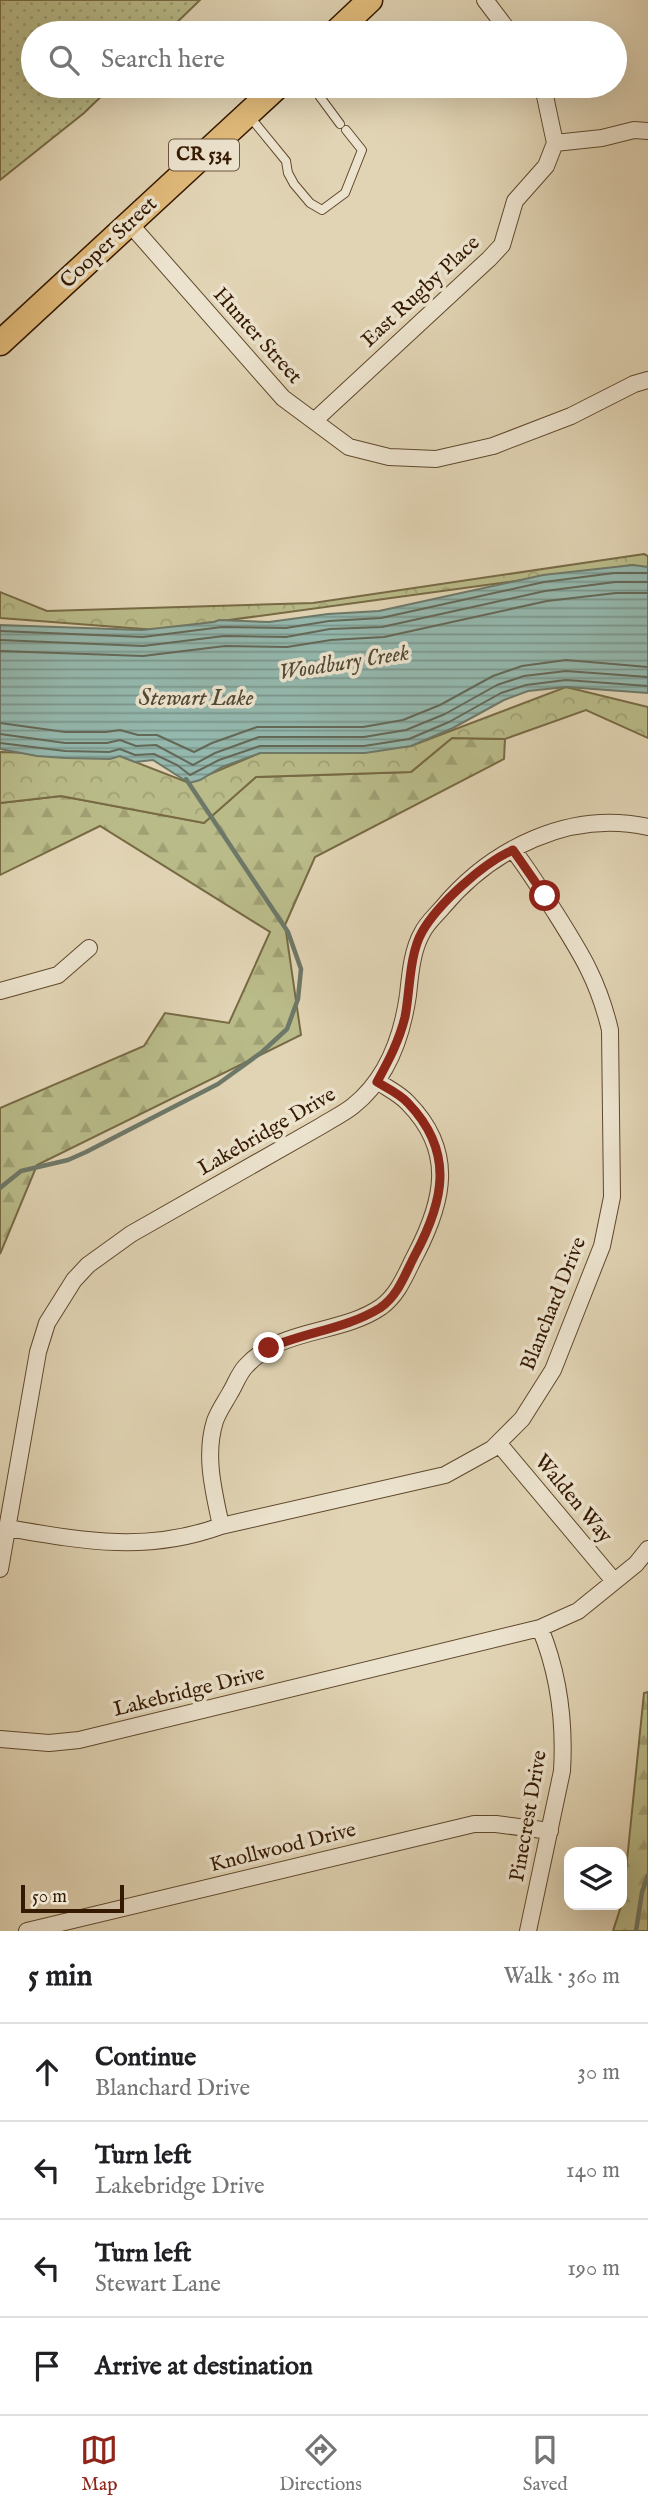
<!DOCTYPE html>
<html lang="en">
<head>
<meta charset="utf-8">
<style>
  :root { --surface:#fff; --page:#f6f6f6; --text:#202124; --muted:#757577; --line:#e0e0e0; --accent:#8f2418 }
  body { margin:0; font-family:"IM FELL English",serif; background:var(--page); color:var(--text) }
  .controls { position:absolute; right:21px; bottom:21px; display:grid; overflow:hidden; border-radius:14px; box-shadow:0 7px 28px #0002 }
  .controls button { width:63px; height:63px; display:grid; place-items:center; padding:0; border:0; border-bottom:2px solid var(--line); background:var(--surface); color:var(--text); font:35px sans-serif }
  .scale { position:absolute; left:21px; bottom:18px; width:103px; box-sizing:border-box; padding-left:7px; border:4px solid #351900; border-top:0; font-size:19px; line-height:24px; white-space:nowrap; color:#351900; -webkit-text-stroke:5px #ece3ce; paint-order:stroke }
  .stop { position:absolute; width:21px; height:21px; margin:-16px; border:5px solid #8f2418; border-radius:50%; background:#fff }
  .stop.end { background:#8f2418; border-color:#fff; box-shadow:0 2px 7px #0008 }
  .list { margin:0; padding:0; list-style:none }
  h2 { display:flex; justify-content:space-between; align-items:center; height:91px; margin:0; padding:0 28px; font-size:30px }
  h2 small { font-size:23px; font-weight:400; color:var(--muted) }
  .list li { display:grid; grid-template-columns:46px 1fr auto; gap:21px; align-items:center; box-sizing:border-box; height:98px; padding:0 28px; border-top:2px solid var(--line) }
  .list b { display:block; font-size:26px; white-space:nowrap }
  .list p { margin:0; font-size:23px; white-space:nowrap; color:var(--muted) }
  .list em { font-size:23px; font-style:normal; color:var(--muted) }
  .icon { flex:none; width:38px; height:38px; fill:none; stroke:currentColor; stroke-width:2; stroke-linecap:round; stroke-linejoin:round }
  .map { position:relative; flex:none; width:648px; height:1931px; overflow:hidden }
  .search { position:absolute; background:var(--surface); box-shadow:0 7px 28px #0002; left:21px; right:21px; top:21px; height:77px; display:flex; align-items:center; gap:18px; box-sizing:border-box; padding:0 24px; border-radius:38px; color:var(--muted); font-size:26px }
  .sheet { height:483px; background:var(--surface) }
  nav { display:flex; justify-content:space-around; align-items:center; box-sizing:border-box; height:98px; border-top:2px solid var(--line); background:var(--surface); font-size:19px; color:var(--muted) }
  nav a { display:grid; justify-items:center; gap:4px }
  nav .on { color:var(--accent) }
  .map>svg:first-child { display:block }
</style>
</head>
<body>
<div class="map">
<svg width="648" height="1931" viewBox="0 0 648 1931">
  <defs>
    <pattern id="grass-dots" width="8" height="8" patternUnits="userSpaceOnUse" patternTransform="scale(1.75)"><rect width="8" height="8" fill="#b9bb89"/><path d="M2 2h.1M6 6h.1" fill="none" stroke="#a0a074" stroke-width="1.8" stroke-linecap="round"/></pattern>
    <pattern id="forest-firs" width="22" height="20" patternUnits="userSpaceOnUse" patternTransform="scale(1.75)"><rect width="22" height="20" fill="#b9bb89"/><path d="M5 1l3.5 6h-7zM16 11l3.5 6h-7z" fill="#a0a074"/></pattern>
    <pattern id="park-crowns" width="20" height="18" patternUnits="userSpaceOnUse" patternTransform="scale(1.75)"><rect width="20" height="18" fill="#b9bb89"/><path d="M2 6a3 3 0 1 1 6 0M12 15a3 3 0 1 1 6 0" fill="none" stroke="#a0a074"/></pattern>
    <pattern id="water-rules" width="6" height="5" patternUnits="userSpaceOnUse" patternTransform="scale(1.75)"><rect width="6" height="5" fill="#94b8ae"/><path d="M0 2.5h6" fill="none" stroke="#7a958b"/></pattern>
  </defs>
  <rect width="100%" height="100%" fill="#e1d4b4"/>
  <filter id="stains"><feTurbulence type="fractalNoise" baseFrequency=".00286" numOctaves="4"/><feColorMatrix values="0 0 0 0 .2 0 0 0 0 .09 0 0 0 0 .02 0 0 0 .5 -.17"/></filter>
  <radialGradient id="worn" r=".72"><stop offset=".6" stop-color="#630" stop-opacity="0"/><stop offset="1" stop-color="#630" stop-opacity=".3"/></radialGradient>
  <path fill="url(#grass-dots)" stroke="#776a44" stroke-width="2" d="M0,0H200L166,33H33V86H112L84,113L0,180Z"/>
  <path fill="url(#forest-firs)" stroke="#776a44" stroke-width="2" d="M452,738L505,739L504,759L315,857L285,925L301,1035L37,1165L0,1254V1108L144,1046L165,1013L229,1023L270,932L100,826L0,875V803L61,796L204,823L256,777L411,772Z
    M648,1692V1931H613L623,1900L644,1693Z"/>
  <path fill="url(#park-crowns)" stroke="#776a44" stroke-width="2" d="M644,554L648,556V572L633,565L156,630L0,618V592L47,611L313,603Z
    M566,687L648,707V738L586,710L505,739L452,738L411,772L256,777L204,823L61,796L0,803V752L120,756L189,783L260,753L411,746Z"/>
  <path fill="url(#water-rules)" stroke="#6e7868" stroke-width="2" d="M633,565L648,567V693L566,687L528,691L504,700L453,728L411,746L365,753H260L222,767L200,780L189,783L153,760L135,762L120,756L110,759L65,758L37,756L0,749V625L142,630L214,622L219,620L269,622L328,614L379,611L543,575Z"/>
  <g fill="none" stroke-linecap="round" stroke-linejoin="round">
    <path stroke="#646857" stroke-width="2" d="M0,631L143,637L222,627L286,628L329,621L381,618L544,582L614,573H648
      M0,640L143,646L224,636L286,637L330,629L382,627L545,591L615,582H648
      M0,651L143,656L225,646L287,647L331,640L384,637L547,601L616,593H648
      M0,723L65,732H106L120,730L138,735H157L194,752L212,743L257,727H363L403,720L440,705L493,676L522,666L566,660L648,667
      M0,734L65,743H107L120,740L136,746L156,745L193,765L215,753L259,737H364L406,730L445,714L497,685L524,676L566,671L648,677
      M0,743L65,751L109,752L120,749L135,755L154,754L177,765L190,775L219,760L260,746H364L409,739L449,722L501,693L526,685L566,680L648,686"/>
    <path stroke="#6e7868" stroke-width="4.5" d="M0,1188L21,1171L68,1160L86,1152L218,1084L262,1052L287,1029L298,999L301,969L288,932L186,779
      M636,1931L642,1892L648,1875"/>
    <defs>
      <path id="lane" d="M312,86L340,124
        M250,117L286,161L288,173L294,184L310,203L322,210L345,193L362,150L346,130"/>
      <path id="street" d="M485,0L510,33
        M540,86L545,96L555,143L602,138L634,130L648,131
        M130,224L283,398L349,447L389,457L436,459L493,446L571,416L634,384L648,380
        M314,421L489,259L502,245L515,201L546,166L555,143
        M0,991L58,975L89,948
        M499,1444L614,1581
        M221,1526C214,1492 204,1456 215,1421C218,1412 225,1402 230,1393C235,1385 239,1373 246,1366C282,1327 340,1335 381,1307C399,1294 406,1273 416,1254C444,1200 455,1151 408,1103C400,1094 387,1088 377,1081
        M8,1528C83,1541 147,1553 221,1526L445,1475L492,1449L522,1419L553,1370L602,1246L612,1197L610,1030C598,979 580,952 553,909C540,889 528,869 513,850
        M0,1569L38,1352L47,1323L74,1280L88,1265L131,1234L321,1126C332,1119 343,1114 353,1106C387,1079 402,1037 408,995C410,976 412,950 422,933C426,924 435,916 442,908C492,848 570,810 648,827
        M0,1739L49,1743L79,1740L540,1628L578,1611L636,1564L648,1549
        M27,1931L474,1824H496L550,1831
        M528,1931L562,1771C565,1721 559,1674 540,1628"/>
      <path id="primary" d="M335,33L370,0
        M0,343L278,86"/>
    </defs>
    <use href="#lane" stroke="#60482d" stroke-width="10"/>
    <use href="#street" stroke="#60482d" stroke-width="18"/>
    <use href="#primary" stroke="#351900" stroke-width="27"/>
    <use href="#lane" stroke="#ece3ce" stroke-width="8"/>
    <use href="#street" stroke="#ece3ce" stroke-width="16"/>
    <use href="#primary" stroke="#e0ba7a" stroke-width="24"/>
  </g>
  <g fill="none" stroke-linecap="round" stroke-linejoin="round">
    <path stroke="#8f2418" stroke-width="9" d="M269,1348C305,1332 346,1329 380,1308C398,1296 405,1274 415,1255C444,1201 455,1152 408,1103C400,1094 387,1088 377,1082C389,1060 399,1041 405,1017C410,992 409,955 422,932C438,904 483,863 513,850L545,896"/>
  </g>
  <g text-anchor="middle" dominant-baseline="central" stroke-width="7" stroke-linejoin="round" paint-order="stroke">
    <rect fill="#ece3ce" stroke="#6c563e" stroke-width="2" x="169" y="139.5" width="70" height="31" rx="5"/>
    <g font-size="19" font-weight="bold" fill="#351900">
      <text x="204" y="155">CR 534</text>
    </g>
    <g font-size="21" fill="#351900" stroke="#ece3ce">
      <text transform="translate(109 243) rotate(-43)">Cooper Street</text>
      <text transform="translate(421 292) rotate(-43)">East Rugby Place</text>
      <text transform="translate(257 336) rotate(48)">Hunter Street</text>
      <text transform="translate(267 1132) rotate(-30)">Lakebridge Drive</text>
      <text transform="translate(554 1304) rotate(-68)">Blanchard Drive</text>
      <text transform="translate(573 1499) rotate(50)">Walden Way</text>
      <text transform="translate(189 1692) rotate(-14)">Lakebridge Drive</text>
      <text transform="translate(529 1816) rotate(-80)">Pinecrest Drive</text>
      <text transform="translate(283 1848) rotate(-14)">Knollwood Drive</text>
    </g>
    <g font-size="23" font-style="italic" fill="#524934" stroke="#ece3ce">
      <text transform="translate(344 663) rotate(-9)">Woodbury Creek</text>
      <text x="196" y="698">Stewart Lake</text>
    </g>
  </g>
  <rect width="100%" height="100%" filter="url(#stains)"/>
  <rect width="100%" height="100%" fill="url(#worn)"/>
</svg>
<div class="controls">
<button><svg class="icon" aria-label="layers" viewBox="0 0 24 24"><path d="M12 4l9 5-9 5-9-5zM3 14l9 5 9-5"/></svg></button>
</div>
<div class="scale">50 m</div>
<div class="stop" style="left:545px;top:896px"></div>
<div class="stop end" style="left:269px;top:1348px"></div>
<div class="search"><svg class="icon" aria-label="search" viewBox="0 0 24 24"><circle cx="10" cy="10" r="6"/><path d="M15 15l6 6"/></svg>Search here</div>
</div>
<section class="sheet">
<h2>5 min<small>Walk · 360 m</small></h2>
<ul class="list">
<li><svg class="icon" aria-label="ahead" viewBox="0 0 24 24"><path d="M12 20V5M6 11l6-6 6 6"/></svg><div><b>Continue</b><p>Blanchard Drive</p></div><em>30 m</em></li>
<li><svg class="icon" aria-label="left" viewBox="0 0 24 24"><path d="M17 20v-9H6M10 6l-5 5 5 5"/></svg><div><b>Turn left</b><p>Lakebridge Drive</p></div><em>140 m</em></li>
<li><svg class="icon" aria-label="left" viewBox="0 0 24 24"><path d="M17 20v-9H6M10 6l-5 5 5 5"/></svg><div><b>Turn left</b><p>Stewart Lane</p></div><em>190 m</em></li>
<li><svg class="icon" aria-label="arrive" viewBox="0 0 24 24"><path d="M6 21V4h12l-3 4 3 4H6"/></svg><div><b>Arrive at destination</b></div></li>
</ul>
</section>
<nav>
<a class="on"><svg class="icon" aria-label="map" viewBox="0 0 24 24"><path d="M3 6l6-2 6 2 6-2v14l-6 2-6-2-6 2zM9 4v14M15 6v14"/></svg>Map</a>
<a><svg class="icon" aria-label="directions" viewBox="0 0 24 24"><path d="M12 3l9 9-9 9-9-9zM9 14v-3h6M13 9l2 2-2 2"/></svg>Directions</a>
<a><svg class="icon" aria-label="saved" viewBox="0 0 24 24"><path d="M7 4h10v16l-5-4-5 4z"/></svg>Saved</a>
</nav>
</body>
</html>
